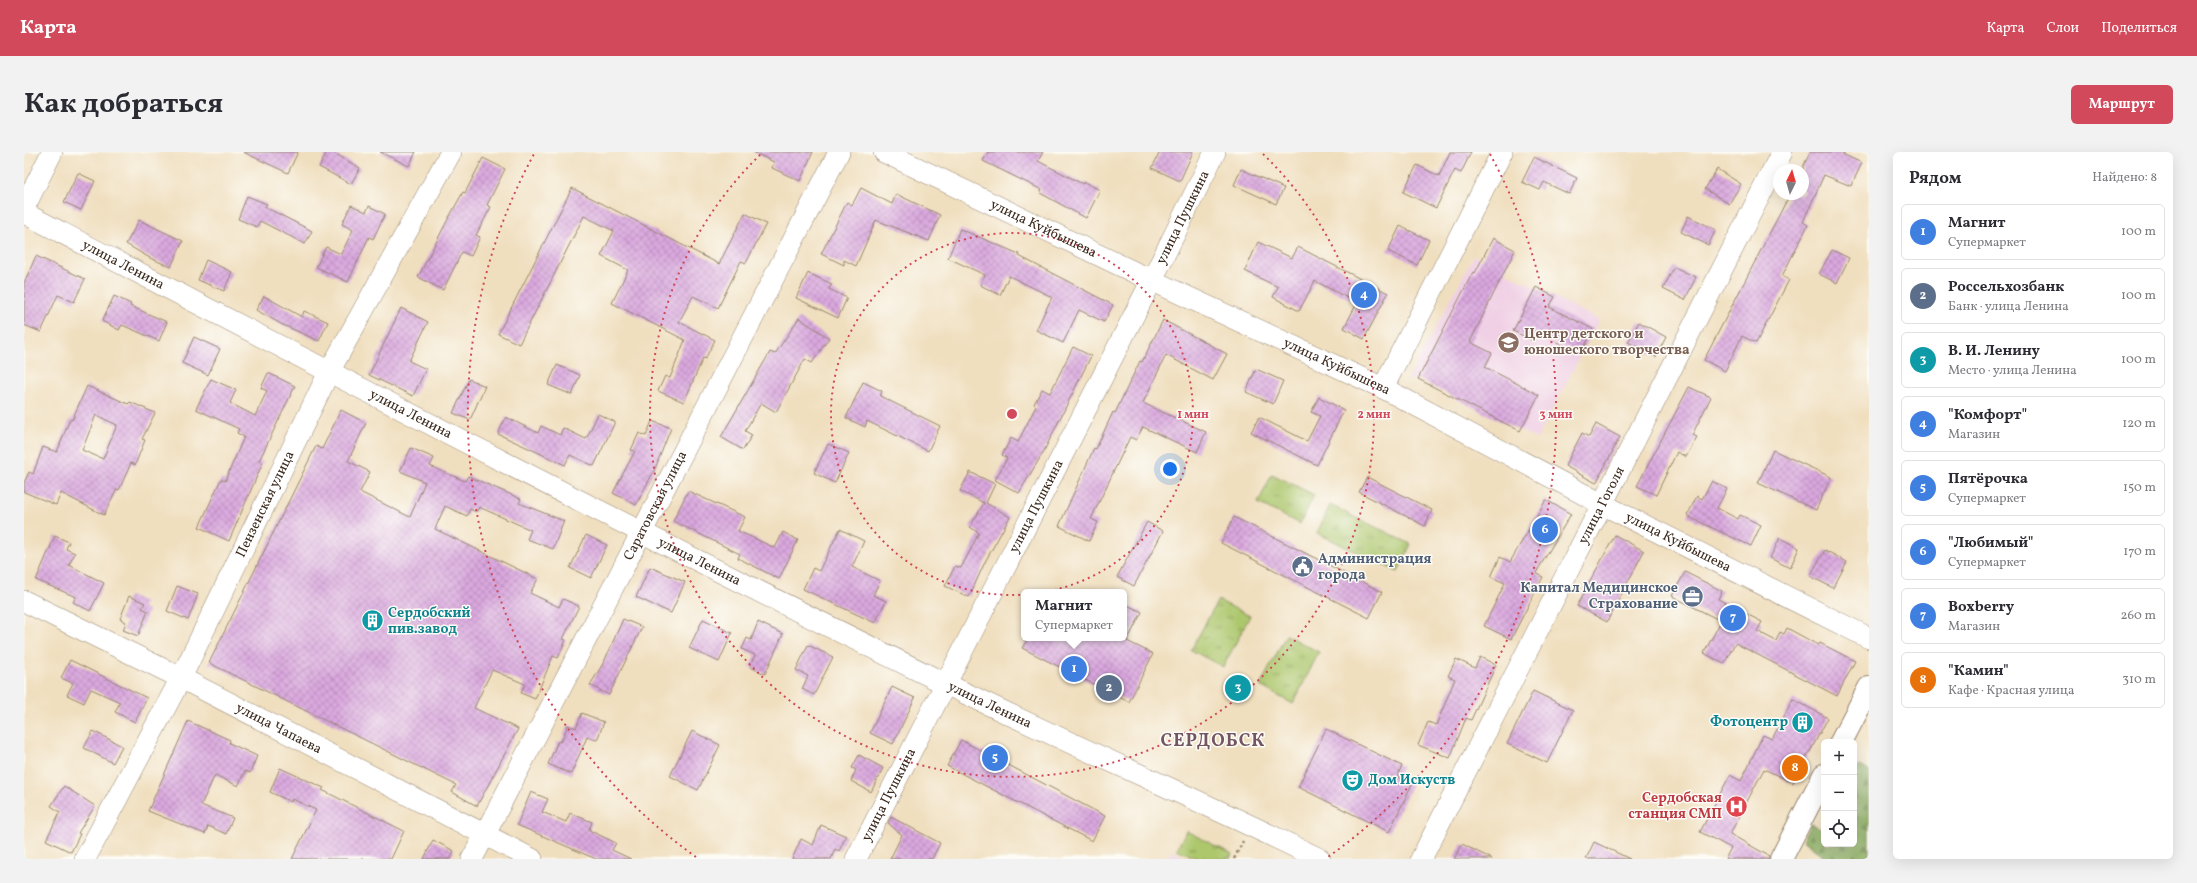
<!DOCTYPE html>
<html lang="ru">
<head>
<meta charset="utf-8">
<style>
  :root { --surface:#fff; --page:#f2f2f3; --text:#2b2b33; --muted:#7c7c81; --line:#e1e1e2; --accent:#d1495b }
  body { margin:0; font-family:Vollkorn,serif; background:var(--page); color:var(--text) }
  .controls { position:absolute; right:12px; bottom:12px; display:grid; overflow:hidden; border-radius:6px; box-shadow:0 4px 16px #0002 }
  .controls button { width:36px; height:36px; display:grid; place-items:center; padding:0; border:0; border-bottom:1px solid var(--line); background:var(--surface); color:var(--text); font:20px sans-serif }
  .compass { position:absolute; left:1749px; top:12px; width:36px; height:36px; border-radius:50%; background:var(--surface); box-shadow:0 4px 16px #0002; rotate:5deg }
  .you { position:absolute; left:1146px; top:317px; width:14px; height:14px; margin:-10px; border:3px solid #fff; border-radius:50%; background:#1a73e8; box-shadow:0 0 0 6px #1a73e833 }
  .badge { display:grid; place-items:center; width:26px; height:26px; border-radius:50%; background:var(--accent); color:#fff; font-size:13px; font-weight:700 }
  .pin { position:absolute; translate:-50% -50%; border:2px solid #fff; box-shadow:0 1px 4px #0006 }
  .popup { position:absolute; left:997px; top:437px; width:106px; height:52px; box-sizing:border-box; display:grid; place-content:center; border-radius:6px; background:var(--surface); filter:drop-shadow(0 1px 3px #0005); font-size:13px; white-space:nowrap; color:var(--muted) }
  .popup b { font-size:15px; color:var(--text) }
  .popup::after { content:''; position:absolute; left:50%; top:100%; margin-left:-8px; border:8px solid transparent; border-top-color:var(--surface) }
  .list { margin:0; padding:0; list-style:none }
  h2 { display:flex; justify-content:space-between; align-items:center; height:52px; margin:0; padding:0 16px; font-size:17px }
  h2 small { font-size:13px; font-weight:400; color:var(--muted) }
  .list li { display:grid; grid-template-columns:26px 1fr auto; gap:12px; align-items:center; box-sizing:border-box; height:56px; margin:0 8px 8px; padding:0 8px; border:1px solid var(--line); border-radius:6px }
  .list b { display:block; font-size:15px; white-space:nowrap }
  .list p { margin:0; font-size:13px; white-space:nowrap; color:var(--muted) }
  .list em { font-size:13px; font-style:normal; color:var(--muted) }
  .icon { flex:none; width:22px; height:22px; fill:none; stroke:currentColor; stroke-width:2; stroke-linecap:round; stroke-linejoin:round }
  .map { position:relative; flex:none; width:1845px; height:707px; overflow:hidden; border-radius:6px }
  header { display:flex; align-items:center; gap:24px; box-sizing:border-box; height:56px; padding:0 20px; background:var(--accent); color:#fff }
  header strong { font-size:19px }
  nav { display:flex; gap:22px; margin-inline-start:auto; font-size:14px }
  .intro { display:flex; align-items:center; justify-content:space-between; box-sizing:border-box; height:96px; padding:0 24px }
  h1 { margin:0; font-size:28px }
  .button { padding:10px 18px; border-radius:6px; background:var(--accent); color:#fff; font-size:14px; font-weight:700 }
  main { display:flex; gap:24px; padding:0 24px }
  aside { flex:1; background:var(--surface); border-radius:6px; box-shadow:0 4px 16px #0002 }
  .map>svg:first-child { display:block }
</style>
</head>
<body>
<header>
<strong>Карта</strong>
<nav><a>Карта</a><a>Слои</a><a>Поделиться</a></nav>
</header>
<div class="intro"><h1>Как добраться</h1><a class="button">Маршрут</a></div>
<main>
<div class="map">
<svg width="1845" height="707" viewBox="0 0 1845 707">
  <defs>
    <pattern id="grass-tufts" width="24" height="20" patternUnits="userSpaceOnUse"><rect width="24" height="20" fill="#adc76d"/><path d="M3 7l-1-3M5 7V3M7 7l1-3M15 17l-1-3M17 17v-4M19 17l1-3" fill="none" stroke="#8ea259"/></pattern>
    <pattern id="forest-firs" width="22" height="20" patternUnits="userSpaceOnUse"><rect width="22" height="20" fill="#8aac60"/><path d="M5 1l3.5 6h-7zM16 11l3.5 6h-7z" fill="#728c4f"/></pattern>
    <pattern id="building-cross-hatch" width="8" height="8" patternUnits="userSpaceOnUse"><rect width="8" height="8" fill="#daa8df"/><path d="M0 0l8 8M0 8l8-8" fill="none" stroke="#b289b4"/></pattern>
  </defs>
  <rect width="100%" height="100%" fill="#fdfcf7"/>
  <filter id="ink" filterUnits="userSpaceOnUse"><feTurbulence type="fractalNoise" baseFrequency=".025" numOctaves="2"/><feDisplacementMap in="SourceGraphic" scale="8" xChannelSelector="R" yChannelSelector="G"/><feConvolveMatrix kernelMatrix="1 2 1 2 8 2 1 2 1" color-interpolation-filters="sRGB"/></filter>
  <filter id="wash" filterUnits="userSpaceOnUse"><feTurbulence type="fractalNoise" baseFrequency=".012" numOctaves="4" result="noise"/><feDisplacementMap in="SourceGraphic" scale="16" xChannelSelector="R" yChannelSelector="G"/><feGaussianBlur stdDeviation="0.9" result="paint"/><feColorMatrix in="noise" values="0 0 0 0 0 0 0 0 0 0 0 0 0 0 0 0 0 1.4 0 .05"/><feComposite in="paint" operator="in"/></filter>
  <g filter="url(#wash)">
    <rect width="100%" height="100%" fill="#f0dfbf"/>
    <path fill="#f0d0e5" d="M1450,104L1575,168L1513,287L1394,227L1383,229Z
      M1147,699L1164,707H1143Z"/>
    <path fill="url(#grass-tufts)" stroke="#747846" d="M1248,322L1290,343L1276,372L1234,351Z
      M1306,353L1387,392L1374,420L1293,381Z
      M1194,448L1226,464L1199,515L1167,498Z
      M1262,483L1295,500L1269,552L1236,534Z
      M1162,679L1208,702L1206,707H1174L1153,697Z"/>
    <path fill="url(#forest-firs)" stroke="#626b3f" d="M1835,614L1845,619V707H1798L1797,702L1778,688L1787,672L1800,678V692H1830V625Z"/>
    <g id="blocks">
      <path fill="url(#building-cross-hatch)" fill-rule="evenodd" d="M219,0H274L264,21Z
        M303,0H308L336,16L327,32L295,15Z
        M356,0H392L385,14Z
        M729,0H789L776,29L748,16L750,10Z
        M964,0H1019L1014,9L1059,32L1060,30L1076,38L1062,66L1016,41L1018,38L959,9Z
        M1136,0H1169L1156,29L1128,16Z
        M1426,0H1447L1437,21L1431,18L1412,56L1379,40L1393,13L1415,24Z
        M1786,0H1814L1838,11L1827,34L1800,23L1779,70L1784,73L1758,124L1765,128L1732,191L1718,184L1701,219L1680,208L1766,42H1779V15Z
        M1510,5L1553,26L1545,42L1520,30L1516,38L1498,30Z
        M459,6L481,17L463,53L467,55L452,83L456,85L447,104L438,100L419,138L394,125L423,69L439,40L441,41Z
        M1217,17L1260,36L1252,52L1210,33Z
        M1693,17L1717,32L1705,52L1681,37Z
        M54,21L71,29L57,58L40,50Z
        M548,36L695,112L721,61L742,72L722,111L717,109L694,156L669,144L655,170L691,188L681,207L679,206L660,250L634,239L641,224L646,226L661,188L588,151L604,118L577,104L590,79L560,64L495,192L474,182Z
        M837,36L868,52L872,42L916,63L905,89L852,68L832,114L820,108V113L797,102L823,50L828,53Z
        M223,44L243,52L241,55L288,79L281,92L236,69L233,75L214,67Z
        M327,53L342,60L345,54L361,62L349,87L345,85L324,130L292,115L302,95L317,102L329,78L318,72Z
        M1664,64L1692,78L1684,93L1657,80Z
        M115,68L159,89L147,115L126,106L102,92Z
        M1376,74L1405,88L1393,113L1364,99Z
        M936,77L995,102V104L1089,153L1080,170L1055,158L1039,191L1012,178L1028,145L985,124L976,143L956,133L961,123L924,106Z
        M1469,86L1491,98L1446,190L1468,201L1461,215L1515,243L1496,279L1394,227L1449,120L1451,121Z
        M1234,90L1268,106L1274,95L1364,141L1340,187L1320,176L1333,151L1291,129L1275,159L1249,145L1254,135L1221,119Z
        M1808,98L1825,106L1813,131L1795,122Z
        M12,104L61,127L50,150L34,143L17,180L0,173V131Z
        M182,108L208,120L200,139L174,128Z
        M1650,115L1672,125L1661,148L1639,137Z
        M784,121L808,132L805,137L823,146L814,166L772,146Z
        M1512,135L1531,145L1525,155L1569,177L1557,202L1512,180L1508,188L1489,179Z
        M90,144L107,152L106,154L143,170L135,189L98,173L95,178L78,169Z
        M240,144L278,165L280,159L304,170L295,189L257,172L232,158Z
        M377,156L404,170L385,209L402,217L389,244L345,223Z
        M775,166L805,186L788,211L781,207L752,260L737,251L721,279L728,283L719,298L697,285L746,200L751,202Z
        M1139,168L1203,202L1189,228L1142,203L1119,251L1182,280L1173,300L1119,275L1112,288L1106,285L1067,367L1074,370L1065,389L1035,374L1070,296L1072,297L1089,260L1091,261L1116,209L1118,210Z
        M1615,170L1642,185L1632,205L1604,190Z
        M170,185L196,197L184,223L158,211Z
        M1049,195L1067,204L1020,299L995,341L971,328L983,306L978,303L987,286L994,290L1012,254L1010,252L1018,237L1026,241Z
        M533,213L556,223L548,243L524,233Z
        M1232,217L1259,229L1249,252L1222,240Z
        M244,221L271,234L235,309L239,310L205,389L175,375L197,327L201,329L220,285L213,281L215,277L172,257L187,227L212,238L206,251L231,264L243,239L237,236Z
        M445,227L461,234L446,268L429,261Z
        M839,230L858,239L856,244L916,274L904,299L843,269L841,275L822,266Z
        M63,234L104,252L106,250L131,261L118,287L121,288L111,313L107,311L95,338L93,337L80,363L37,341L32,353L0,340V331L5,320L9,322L19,295L33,300L46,267L48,268ZM72,263L93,273L79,307L58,298Z
        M1665,235L1687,245L1668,283L1673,285L1662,305L1653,300L1632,343L1613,334Z
        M1295,245L1320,258L1293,313L1227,280L1235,265L1283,289L1296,264L1287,260Z
        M317,258L342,271L324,309L346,320L336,340L386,365L401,330L376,319L387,296L410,306L406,314L441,329L444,324L497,347L495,351L540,369L529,397L503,387L507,378L455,355L452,360L446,357L443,364L421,354L411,377L514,427L506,441L535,455L539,447L555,454L539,487L542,488L534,506L529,504L511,547L497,541L501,532L468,518L450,556L494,577L453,654L428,640L432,633L185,511L292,294L298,297Z
        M574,262L591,270L570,314L546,303L541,313L474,282L482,265L514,281L517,274L536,283L539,276L562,287Z
        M628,269L647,276L630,319L612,353L589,341L611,299L607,298L615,281L622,284Z
        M1572,272L1596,285L1572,331L1541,314L1558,281L1565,285Z
        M804,292L825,301L811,331L790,321Z
        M1749,298L1807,325L1792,358L1734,331Z
        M946,320L971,332L962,351L986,365L962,408L945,445L921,434L931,414L937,416L955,381L946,375L960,351L936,339Z
        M1343,325L1408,358L1401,374L1335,340Z
        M1688,329L1703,337L1693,356L1714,367L1716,363L1737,373L1727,394L1663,364L1673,344L1678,347Z
        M664,339L721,365L714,379L751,396L759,380L774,388L755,427L714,406L716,402L649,369Z
        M1522,348L1547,362L1512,421L1519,425L1487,487L1460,474L1481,431L1467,425L1476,405L1486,410Z
        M1210,365L1358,440L1345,466L1197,391Z
        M1123,370L1139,379L1110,434L1093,425Z
        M816,377L840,389L828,415L856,429L849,443L862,449L851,471L779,437L789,416L795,419Z
        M562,383L583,393L567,426L546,416Z
        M1591,383L1620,399L1583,470L1553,454Z
        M31,384L45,390L42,397L51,401L45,413L80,431L66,459L49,450L52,445L12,428Z
        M1756,386L1775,396L1766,416L1746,406Z
        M1801,398L1823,410L1809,436L1786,424Z
        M626,415L661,430L647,461L612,445Z
        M1661,420L1698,439L1694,447L1738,470L1733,479L1752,489L1756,480L1760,482L1763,476L1794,493L1796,491L1831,509L1813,544L1711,491L1700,512L1680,501L1697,469L1648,444Z
        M153,434L174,442L164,468L143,459Z
        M105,444L121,451L118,456L124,459L114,484L99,478L102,470L96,467Z
        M1103,453L1118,460L1103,489L1129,502L1105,550L998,496L1004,486H1100V459Z
        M599,467L618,475L585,543L566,533L580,510Z
        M679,467L708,481L695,510L665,496Z
        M734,470L759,482L741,522L726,515L731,503L718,497L723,486L727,488Z
        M784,493L809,505L790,543L778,537L784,524L772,518Z
        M1456,505L1472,513L1447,568L1442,566L1426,606L1394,593L1404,570L1412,573L1431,527L1424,524L1432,507L1451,516Z
        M46,508L123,546L111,570L91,560L96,550L67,537L60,551L43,543L49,531L37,526Z
        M868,535L891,546L869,592L846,581Z
        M1509,539L1549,558L1523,611L1483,592Z
        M1769,547L1804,566L1769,631L1740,617L1706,682L1745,704V707H1701L1707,696L1676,680L1706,623L1717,629L1739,583L1748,587Z
        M558,561L580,570L573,588L563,585L547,622L524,612L534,589L537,590L544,573L552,576Z
        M164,569L206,588L205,591L233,604L226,621L221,619L214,634L191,623L177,653L209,666L202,682L184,674L181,682L124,659Z
        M1302,577L1378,614L1373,625L1388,632L1365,680L1274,635Z
        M69,579L98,594L89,611L60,596Z
        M668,579L696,593L674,638L646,624Z
        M937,588L1081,664L1068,689L923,614Z
        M835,603L859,616L847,640L827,629L832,618L828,616Z
        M256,616L300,636L298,638L380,679L367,707H268L292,658L268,647L267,650L246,640Z
        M40,634L71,654L54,681L56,682L47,700L22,688L36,660L27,654Z
        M507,640L524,647L518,660L542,670L546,661L568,670L565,678L592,691L588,698L607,707H572L493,673Z
        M867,665L916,691L908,707H866L878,683L864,671Z
        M797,673L822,684L815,699L811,697L807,707H768L777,687L789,693Z
        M409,688L430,699L426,707H400Z
        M1570,690L1606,707H1562Z
        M1438,692L1468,707H1430Z"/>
    </g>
  </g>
  <g filter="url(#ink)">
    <use href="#blocks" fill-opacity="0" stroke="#96846e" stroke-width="1"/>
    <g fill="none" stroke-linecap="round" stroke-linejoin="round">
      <defs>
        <g id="minor">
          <path id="s1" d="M860,0L1112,121L1359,236L1578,352L1845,486"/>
          <path d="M0,56L28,0"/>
          <path id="s2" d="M0,61C305,220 611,380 920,531C1044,592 1172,646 1296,707"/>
          <path d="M1359,236L1478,0"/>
          <path id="s3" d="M0,449L157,526L508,707"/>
          <path id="s4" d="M61,707L157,526L305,220L427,0"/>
          <path id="s5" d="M448,707L815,0"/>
          <path id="s6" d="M832,707L1128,128L1191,0"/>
          <path id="s7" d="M1397,707L1758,0"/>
        </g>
        <path id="major" d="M1817,590L1845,536
          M1757,707L1800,623"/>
      </defs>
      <use href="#minor" stroke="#96846e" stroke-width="22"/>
      <use href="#major" stroke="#96846e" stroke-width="24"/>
      <path stroke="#96846e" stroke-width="2.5" stroke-dasharray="3 3" stroke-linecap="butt" d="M1210,707L1219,689"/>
      <use href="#minor" stroke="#fff" stroke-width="21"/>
      <use href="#major" stroke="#fff" stroke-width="22"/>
    </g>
  </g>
  <g fill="none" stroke="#d1495b" stroke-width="2" stroke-dasharray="2 4">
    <circle cx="988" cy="262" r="181"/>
    <path d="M1239 2A362 362 0 1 1 737 2"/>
    <path d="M672 705A544 544 0 0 1 510 2M1466 2A544 544 0 0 1 1304 705"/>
  </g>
  <defs>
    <symbol id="school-disc" viewBox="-11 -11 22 22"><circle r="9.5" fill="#8d6e63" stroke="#fdfcf7"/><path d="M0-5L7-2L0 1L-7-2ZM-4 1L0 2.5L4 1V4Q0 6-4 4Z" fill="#fff"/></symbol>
    <symbol id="civic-disc" viewBox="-11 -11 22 22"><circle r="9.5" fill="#5c6f8a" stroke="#fdfcf7"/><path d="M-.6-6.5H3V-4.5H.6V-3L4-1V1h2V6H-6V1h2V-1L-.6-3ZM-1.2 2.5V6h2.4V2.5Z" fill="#fff"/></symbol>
    <symbol id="office-disc" viewBox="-11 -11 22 22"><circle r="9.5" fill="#5c6f8a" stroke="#fdfcf7"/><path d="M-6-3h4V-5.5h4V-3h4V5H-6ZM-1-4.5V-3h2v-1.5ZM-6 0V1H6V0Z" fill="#fff"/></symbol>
    <symbol id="building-disc" viewBox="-11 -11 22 22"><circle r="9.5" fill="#0f9aa8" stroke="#fdfcf7"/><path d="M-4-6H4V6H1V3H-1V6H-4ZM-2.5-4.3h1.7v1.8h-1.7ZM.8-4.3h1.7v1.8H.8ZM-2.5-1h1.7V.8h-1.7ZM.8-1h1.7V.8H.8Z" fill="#fff"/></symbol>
    <symbol id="theatre-disc" viewBox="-11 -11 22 22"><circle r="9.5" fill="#0f9aa8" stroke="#fdfcf7"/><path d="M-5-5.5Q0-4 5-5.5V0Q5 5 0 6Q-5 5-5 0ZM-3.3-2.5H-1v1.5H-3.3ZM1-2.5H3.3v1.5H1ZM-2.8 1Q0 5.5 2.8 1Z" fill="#fff"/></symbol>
    <symbol id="hospital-disc" viewBox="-11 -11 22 22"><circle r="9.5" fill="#e0444e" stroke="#fdfcf7"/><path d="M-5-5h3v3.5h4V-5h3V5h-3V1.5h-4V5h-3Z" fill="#fff"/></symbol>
  </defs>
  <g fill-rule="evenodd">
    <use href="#school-disc" x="1472" y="178" width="25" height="25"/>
    <use href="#civic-disc" x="1266" y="402" width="25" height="25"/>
    <use href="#office-disc" x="1656" y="432" width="25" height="25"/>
    <use href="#building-disc" x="336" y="456" width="25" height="25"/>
    <use href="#building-disc" x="1766" y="558" width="25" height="25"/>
    <use href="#theatre-disc" x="1316" y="616" width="25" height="25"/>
    <use href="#hospital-disc" x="1700" y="642" width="25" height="25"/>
  </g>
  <g text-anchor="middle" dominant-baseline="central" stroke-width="3" stroke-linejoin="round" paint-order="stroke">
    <g font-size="14" fill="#3b2a1e" stroke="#fdfcf7">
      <text stroke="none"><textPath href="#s6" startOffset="720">улица Пушкина</textPath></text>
      <text stroke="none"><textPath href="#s1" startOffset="177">улица Куйбышева</textPath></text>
      <text stroke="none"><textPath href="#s2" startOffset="112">улица Ленина</textPath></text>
      <text stroke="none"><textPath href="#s1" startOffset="501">улица Куйбышева</textPath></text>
      <text stroke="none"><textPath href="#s2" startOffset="436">улица Ленина</textPath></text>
      <text stroke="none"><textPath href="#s4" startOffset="398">Пензенская улица</textPath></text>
      <text stroke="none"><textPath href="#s5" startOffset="398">Саратовская улица</textPath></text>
      <text stroke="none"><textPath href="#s7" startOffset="397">улица Гоголя</textPath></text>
      <text stroke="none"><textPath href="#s6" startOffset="396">улица Пушкина</textPath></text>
      <text stroke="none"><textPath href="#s1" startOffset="885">улица Куйбышева</textPath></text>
      <text stroke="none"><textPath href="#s2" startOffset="760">улица Ленина</textPath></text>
      <text stroke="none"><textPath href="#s2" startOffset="1084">улица Ленина</textPath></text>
      <text stroke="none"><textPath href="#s3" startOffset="285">улица Чапаева</textPath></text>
      <text stroke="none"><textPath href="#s6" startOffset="72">улица Пушкина</textPath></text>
    </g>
    <g font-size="14" font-weight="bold" fill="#785e54" stroke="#fdfcf7" text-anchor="start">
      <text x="1500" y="182">Центр детского и<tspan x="1500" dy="16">юношеского творчества</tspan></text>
    </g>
    <g font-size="14" font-weight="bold" fill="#4e5e75" stroke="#fdfcf7" text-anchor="start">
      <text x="1294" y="407">Администрация<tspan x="1294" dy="16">города</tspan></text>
      <text x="1654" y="436" text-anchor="end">Капитал Медицинское<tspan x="1654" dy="16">Страхование</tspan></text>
    </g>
    <g font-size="14" font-weight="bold" fill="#0d838f" stroke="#fdfcf7" text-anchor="start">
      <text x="364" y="461">Сердобский<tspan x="364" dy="16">пив.завод</tspan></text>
      <text x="1764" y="570" text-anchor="end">Фотоцентр</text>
      <text x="1344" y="628">Дом Искуств</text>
    </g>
    <g font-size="14" font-weight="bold" fill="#be3a42" stroke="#fdfcf7" text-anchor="end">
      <text x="1698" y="646">Сердобская<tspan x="1698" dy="16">станция СМП</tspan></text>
    </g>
    <g font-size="18" font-weight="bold" letter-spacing="1" fill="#735662" stroke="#fdfcf7">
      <text x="1189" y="589">СЕРДОБСК</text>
    </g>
  </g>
  <circle cx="988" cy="262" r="6" fill="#d1495b" stroke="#fdfcf7" stroke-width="2"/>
  <g font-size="12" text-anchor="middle" font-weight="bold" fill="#d1495b" stroke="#fdfcf7" stroke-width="3" stroke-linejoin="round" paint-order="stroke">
    <text x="1169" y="266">1 мин</text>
    <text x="1350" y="266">2 мин</text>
    <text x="1532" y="266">3 мин</text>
  </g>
</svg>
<div class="controls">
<button>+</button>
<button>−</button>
<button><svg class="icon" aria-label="locate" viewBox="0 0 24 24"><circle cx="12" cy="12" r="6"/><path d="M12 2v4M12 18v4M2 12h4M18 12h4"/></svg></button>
</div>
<svg class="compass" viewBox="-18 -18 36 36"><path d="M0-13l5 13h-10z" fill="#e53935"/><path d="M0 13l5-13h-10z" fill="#7c7c81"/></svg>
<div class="you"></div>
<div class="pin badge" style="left:1050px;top:517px;background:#3f7fe0">1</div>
<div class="popup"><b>Магнит</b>Супермаркет</div>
<div class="pin badge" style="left:1085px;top:536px;background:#5c6f8a">2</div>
<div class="pin badge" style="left:1214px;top:536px;background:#0f9aa8">3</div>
<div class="pin badge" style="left:1340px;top:143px;background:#3f7fe0">4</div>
<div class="pin badge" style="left:971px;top:606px;background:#3f7fe0">5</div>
<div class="pin badge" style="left:1521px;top:378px;background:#3f7fe0">6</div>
<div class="pin badge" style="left:1709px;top:466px;background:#3f7fe0">7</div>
<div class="pin badge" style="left:1771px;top:616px;background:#e8710a">8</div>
</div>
<aside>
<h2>Рядом<small>Найдено: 8</small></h2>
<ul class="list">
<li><span class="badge" style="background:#3f7fe0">1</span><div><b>Магнит</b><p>Супермаркет</p></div><em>100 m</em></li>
<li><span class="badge" style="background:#5c6f8a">2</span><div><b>Россельхозбанк</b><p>Банк · улица Ленина</p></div><em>100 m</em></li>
<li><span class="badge" style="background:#0f9aa8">3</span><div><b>В. И. Ленину</b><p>Место · улица Ленина</p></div><em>100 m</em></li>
<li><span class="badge" style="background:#3f7fe0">4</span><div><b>&quot;Комфорт&quot;</b><p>Магазин</p></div><em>120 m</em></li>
<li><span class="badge" style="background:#3f7fe0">5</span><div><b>Пятёрочка</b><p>Супермаркет</p></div><em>150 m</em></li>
<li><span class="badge" style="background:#3f7fe0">6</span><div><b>&quot;Любимый&quot;</b><p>Супермаркет</p></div><em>170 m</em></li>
<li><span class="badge" style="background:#3f7fe0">7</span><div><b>Boxberry</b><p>Магазин</p></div><em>260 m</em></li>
<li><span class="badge" style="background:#e8710a">8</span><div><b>&quot;Камин&quot;</b><p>Кафе · Красная улица</p></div><em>310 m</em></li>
</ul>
</aside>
</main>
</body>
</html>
